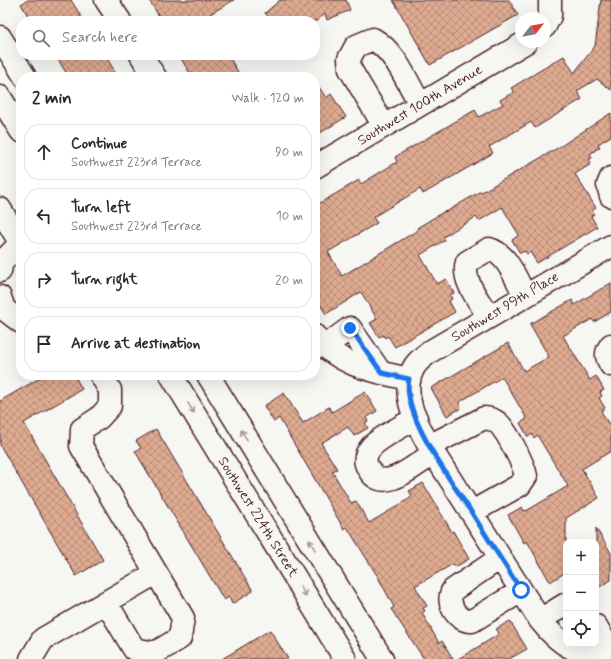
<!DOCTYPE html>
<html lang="en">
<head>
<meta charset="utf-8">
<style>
  :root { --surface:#fff; --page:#f7f7f7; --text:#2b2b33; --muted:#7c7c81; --line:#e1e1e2 }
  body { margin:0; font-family:Mynerve,sans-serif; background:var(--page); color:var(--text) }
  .controls { position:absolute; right:12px; bottom:12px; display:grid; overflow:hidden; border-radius:8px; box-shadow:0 4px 16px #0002 }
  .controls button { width:36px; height:36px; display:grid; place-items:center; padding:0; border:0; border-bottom:1px solid var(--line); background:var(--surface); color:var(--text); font:20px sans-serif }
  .compass { position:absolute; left:515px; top:12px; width:36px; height:36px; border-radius:50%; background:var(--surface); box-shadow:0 4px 16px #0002; rotate:59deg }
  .stop { position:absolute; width:12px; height:12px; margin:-9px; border:3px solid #1a73e8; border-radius:50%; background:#fff }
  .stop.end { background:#1a73e8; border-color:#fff; box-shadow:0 1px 4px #0008 }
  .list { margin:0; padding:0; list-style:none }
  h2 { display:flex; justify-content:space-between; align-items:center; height:52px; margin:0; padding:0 16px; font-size:17px }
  h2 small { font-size:13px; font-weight:400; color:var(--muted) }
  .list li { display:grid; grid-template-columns:26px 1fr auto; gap:12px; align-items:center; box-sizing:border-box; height:56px; margin:0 8px 8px; padding:0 8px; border:1px solid var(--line); border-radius:16px }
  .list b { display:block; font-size:15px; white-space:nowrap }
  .list p { margin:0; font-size:13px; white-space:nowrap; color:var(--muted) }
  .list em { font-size:13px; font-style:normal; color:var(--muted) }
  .icon { flex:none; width:22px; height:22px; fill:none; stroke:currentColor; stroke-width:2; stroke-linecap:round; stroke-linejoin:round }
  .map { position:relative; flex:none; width:611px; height:659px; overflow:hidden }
  .search { position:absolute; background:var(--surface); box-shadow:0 4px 16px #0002; left:16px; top:16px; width:304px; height:44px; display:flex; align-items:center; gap:10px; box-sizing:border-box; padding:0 14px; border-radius:16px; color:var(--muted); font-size:15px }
  .panel { position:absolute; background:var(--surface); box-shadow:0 4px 16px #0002; left:16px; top:72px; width:304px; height:308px; border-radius:16px }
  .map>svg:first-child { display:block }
</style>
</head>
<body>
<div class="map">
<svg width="611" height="659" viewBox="0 0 611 659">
  <defs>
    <pattern id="building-cross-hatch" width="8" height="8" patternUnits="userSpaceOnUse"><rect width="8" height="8" fill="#deab91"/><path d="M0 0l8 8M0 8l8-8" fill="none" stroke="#b68b77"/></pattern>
  </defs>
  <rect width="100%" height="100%" fill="#f6f6f2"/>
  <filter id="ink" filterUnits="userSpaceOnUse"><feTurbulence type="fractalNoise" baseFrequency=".025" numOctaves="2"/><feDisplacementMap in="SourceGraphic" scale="8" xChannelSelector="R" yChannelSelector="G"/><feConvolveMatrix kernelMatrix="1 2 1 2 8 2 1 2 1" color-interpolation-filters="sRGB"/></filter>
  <g filter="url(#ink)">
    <path fill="url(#building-cross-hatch)" stroke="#4a1f2b" d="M28,0H71L84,21H31L21,4Z
      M149,0H234L210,14L214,21H162Z
      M280,0H346L350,10L327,20L325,14L318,21H272L265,13Z
      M393,0H509L518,15L430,65Z
      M601,0H611V90L597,79L577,91L582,99L535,128L531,122L489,147L493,153L423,194L420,189L373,217L377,223L328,252L342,276L418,230L417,228L445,211L446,212L481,191L482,192L561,146L611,113V136L598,144L600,147L590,154L592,158L589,159L591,164L575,174L596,208L592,211L594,214L591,216L597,227L537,263L530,252L527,254L525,251L520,253L512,240L519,235L502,207L479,221L476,217L443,237L445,240L420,255L437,284L446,279L454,293L450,295L452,299L449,301L455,312L395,347L388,336L385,338L383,335L379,337L370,323L377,319L361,292L326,314L315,296V206L359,180L361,184L397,162L395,157L475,110L479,117L503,104L500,100L514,92L511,88L564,56L574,73L595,46Z
      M55,55H105L118,77H69Z
      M179,55H228L241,77H192Z
      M315,81L326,98L331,94L346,117L315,136Z
      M611,283V312L594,322L592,319L563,336L590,380L596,376L604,390L600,392L602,396L599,398L605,408L601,411L611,428V451L582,469L599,498L566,518V572L550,582L527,541L524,543L508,515L522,507L524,511L528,510L568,486L537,435L534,438L532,434L528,437L520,423L527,419L502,377L461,401L459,404L461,408L447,416L431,388L508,343L524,371L549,357L530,324L572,300L574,305Z
      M45,375H74L82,389L24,423L103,560L76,576L0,445V401Z
      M365,392L377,411L366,418L368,421L365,423L368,428L354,436L348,427L321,443L337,469L332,471L351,503L356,501L369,523L409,499L412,496L409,491L423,483L452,532L453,531L469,559L455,567L453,564L415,586L427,606L423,608L425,611L422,613L439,643L442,641L453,659H424L391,609L394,607L378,577L347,527L344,529L279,418L274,422L264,406L284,393L303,423L329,407L332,412Z
      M156,429L253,591L232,604L229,597L224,600L135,451L141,448L136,441Z
      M596,528L611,553V580L596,589Z
      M510,621L527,649L509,659H458L496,636L499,633L496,629Z
      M270,630L288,659H222Z"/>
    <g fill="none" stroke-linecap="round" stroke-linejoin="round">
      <defs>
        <path id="minor" d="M106,0L120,21
          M545,26L550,16V0
          M0,37L25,77
          M141,55L155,77
          M0,97L21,131
          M384,126L350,69L349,59L356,46L373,39C396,52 407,82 420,104
          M315,167L526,42
          M611,178L608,185L611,196
          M0,209L21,244
          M611,246L431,351C424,356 416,362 413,369C400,394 417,424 429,446L540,620C558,643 579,659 611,653
          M0,271L2,262L21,243
          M0,297L4,309L21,322
          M489,317C480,302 461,280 467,262L489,249C507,253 517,281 525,296
          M315,336C339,366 373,371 409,379
          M611,345C605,353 606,357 611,365
          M324,347L350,328L381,373
          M101,375L110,390V406L99,418L82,429L81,446L183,618L180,638L155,653L134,649L106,602
          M171,375L345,659
          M208,375L382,659
          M416,418C403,426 382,436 372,446C366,453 363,460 368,468C382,497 416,464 434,453
          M429,446L484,418C489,418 494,420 498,423C507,431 524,465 526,476L520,485L472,512
          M500,558L453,590C445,602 457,622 472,621L521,591
          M540,620L566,604
          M596,626L611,652
          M31,659L43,639L156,573"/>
      </defs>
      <use href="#minor" stroke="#4a1f2b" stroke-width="25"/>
      <use href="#minor" stroke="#f6f6f2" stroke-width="22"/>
    </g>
    <defs><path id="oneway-shaft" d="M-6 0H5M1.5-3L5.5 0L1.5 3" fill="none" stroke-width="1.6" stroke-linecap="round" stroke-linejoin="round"/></defs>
    <g stroke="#a99598">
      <use href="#oneway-shaft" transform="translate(191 408) rotate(58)"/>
      <use href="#oneway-shaft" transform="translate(244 435) rotate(-122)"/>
      <use href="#oneway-shaft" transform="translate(312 545) rotate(-122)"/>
      <use href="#oneway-shaft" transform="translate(303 591) rotate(58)"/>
    </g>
  </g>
  <g fill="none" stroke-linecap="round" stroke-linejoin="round" filter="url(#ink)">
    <path stroke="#1a73e8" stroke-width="5" d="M350,328L382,373L409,379C401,414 451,480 470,510C487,537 504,564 521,590"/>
  </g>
  <g text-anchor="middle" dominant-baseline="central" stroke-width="4" stroke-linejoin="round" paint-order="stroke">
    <g font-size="14" fill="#4a1f2b" stroke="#f6f6f2">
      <text transform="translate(420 105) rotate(-31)">Southwest 100th Avenue</text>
      <text transform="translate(505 307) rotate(-31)">Southwest 99th Place</text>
      <text transform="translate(258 517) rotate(58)">Southwest 224th Street</text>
    </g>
  </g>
</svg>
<div class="controls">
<button>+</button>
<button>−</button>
<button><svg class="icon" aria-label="locate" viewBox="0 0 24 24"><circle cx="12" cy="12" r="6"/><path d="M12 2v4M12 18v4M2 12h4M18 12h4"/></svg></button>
</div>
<svg class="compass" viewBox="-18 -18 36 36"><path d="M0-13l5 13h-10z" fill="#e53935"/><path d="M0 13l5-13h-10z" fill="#7c7c81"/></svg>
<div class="stop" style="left:521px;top:590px"></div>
<div class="stop end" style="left:350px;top:328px"></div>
<div class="search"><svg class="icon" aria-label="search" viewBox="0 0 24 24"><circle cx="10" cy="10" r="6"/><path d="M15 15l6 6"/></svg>Search here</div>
<section class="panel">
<h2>2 min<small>Walk · 120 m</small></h2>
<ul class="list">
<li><svg class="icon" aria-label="ahead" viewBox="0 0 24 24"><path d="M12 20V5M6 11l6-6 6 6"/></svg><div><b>Continue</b><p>Southwest 223rd Terrace</p></div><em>90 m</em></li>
<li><svg class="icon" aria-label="left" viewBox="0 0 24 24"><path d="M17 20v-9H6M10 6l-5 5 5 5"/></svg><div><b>Turn left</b><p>Southwest 223rd Terrace</p></div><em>10 m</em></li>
<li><svg class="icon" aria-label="right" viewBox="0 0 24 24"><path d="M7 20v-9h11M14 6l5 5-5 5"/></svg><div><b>Turn right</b></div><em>20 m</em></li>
<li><svg class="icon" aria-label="arrive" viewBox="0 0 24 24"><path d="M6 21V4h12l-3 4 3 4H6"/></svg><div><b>Arrive at destination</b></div></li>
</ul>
</section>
</div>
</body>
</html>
